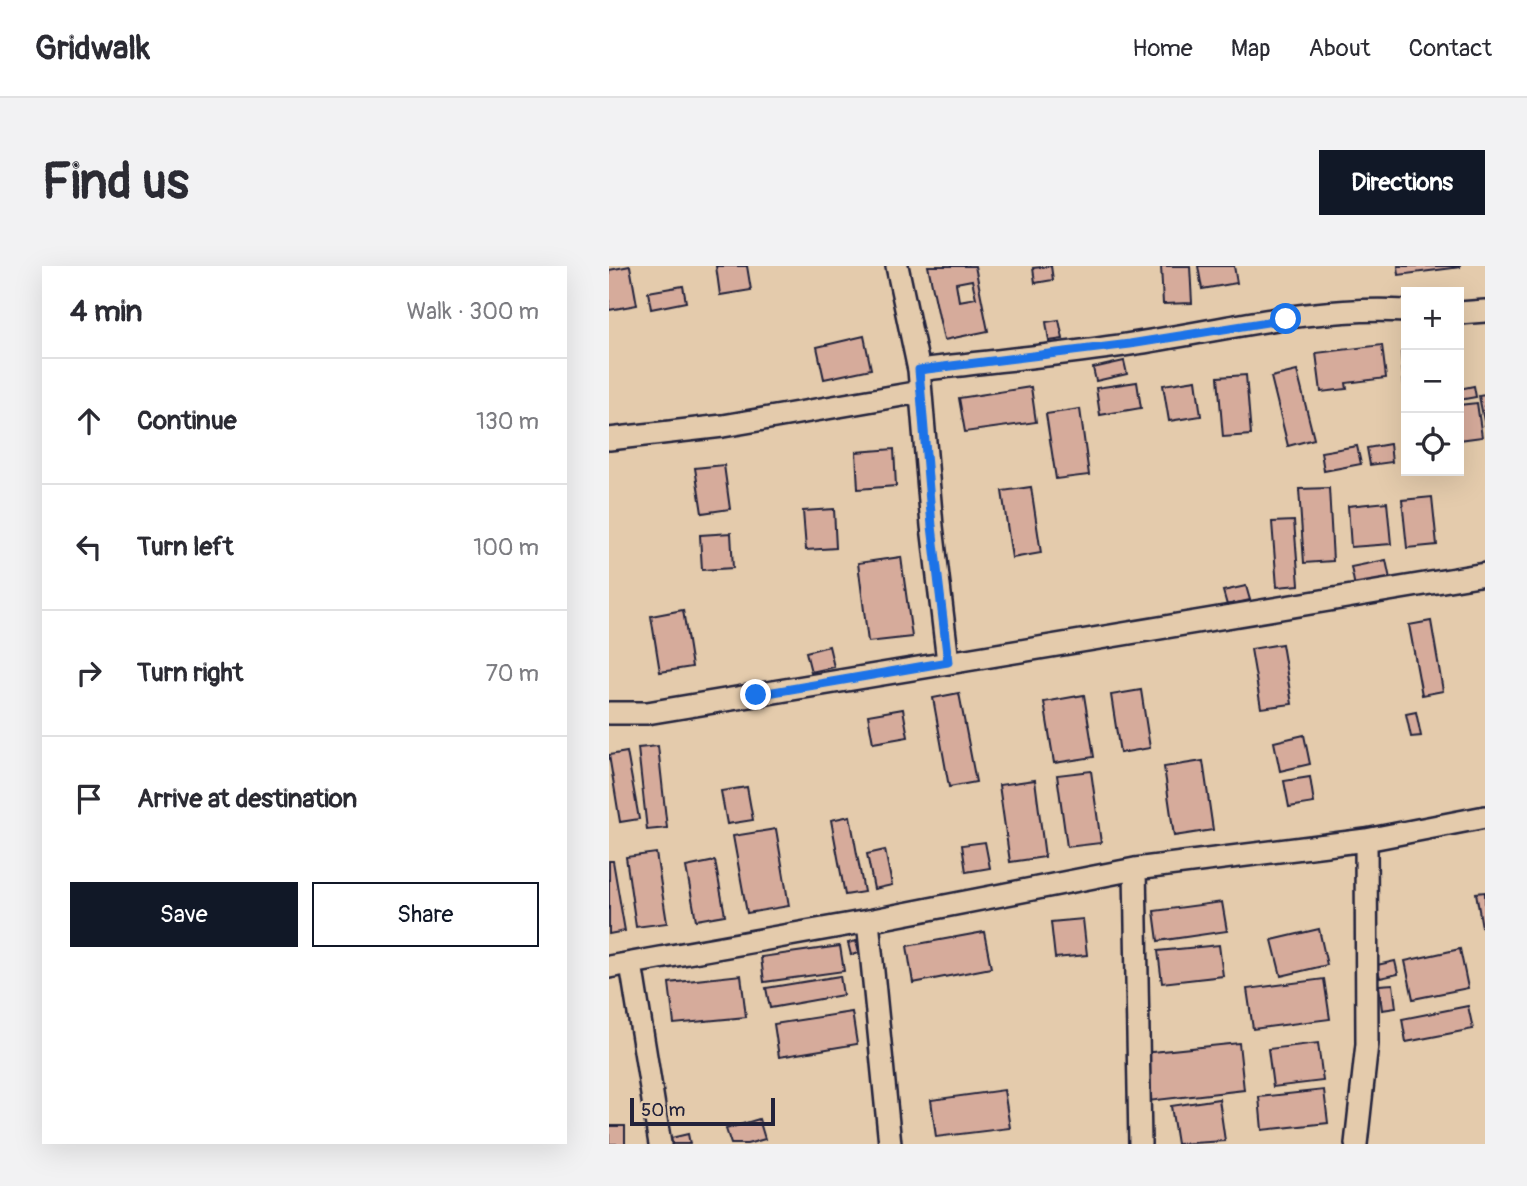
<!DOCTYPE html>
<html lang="en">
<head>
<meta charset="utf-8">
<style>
  :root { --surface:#fff; --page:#f2f2f3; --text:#2b2b33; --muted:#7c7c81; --line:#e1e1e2; --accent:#111827 }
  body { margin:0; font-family:Pangolin,sans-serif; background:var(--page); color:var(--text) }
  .controls { position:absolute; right:21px; top:21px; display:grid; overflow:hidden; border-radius:0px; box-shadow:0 7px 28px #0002 }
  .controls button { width:63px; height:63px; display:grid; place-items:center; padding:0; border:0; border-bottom:2px solid var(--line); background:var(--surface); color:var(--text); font:35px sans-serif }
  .scale { position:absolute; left:21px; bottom:18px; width:145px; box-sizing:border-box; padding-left:7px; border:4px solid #22223b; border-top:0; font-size:19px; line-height:24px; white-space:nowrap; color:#22223b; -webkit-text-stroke:5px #e4cbac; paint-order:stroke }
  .stop { position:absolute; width:21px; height:21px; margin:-16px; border:5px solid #1a73e8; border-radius:50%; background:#fff }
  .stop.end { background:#1a73e8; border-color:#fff; box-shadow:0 2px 7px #0008 }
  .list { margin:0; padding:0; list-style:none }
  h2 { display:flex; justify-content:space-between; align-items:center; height:91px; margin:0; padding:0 28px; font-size:30px }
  h2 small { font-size:23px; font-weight:400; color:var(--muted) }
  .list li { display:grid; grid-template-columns:46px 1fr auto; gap:21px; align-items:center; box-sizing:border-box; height:126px; padding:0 28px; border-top:2px solid var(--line) }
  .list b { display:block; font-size:26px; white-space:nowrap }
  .list em { font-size:23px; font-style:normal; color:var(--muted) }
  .actions { display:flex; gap:14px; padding:21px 28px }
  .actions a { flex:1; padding:16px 0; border:2px solid var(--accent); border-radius:0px; text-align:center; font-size:24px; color:var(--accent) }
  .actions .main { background:var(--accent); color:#fff }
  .icon { flex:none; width:38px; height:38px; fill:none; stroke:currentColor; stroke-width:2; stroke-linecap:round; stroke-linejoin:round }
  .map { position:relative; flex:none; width:876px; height:878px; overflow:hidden; border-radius:0px }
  header { display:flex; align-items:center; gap:42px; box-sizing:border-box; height:98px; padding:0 35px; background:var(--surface); border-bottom:2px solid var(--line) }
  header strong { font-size:33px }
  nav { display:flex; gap:38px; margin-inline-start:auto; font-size:24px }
  .intro { display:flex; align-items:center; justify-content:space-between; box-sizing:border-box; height:168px; padding:0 42px }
  h1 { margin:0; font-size:49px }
  .button { padding:18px 32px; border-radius:0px; background:var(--accent); color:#fff; font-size:24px; font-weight:700 }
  main { display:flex; gap:42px; padding:0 42px }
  aside { flex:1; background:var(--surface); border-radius:0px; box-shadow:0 7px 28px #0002 }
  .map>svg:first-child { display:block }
</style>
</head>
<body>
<header>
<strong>Gridwalk</strong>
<nav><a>Home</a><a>Map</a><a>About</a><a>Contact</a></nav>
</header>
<div class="intro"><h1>Find us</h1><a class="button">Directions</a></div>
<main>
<aside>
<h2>4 min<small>Walk · 300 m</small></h2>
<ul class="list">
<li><svg class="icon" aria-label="ahead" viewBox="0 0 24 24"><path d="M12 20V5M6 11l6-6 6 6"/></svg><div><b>Continue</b></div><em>130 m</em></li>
<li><svg class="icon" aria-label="left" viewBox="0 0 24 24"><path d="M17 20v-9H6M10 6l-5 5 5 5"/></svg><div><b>Turn left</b></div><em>100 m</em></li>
<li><svg class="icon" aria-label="right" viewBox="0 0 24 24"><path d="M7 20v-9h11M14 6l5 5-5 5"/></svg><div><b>Turn right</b></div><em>70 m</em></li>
<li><svg class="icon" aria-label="arrive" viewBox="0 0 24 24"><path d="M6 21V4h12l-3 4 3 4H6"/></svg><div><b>Arrive at destination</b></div></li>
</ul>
<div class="actions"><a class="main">Save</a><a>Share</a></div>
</aside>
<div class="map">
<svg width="876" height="878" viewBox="0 0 876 878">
  <rect width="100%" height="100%" fill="#e4cbac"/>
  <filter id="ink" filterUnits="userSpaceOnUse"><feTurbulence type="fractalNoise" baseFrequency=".0143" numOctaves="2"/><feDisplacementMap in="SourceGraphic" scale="14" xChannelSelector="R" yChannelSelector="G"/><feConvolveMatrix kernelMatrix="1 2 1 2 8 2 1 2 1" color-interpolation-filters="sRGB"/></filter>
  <g filter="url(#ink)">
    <path fill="#d6ab9b" stroke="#22223b" stroke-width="2" fill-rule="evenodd" d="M21,0L28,39L0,44V4Z
      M107,0H138L142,24L111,29Z
      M319,0H366L379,65L335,74ZM363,14L367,32L350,35L347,17Z
      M442,0L444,14L426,17L424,2Z
      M552,0H581L583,37L554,38Z
      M589,0H625L628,17L593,23Z
      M789,0H851V1L790,9Z
      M74,20L77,36L42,43L39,26Z
      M450,54L454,73L440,75L437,56Z
      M255,70L262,103L215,113L208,81Z
      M773,79L777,112L737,117L738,123L712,126L707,87Z
      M792,87H797V120H795Z
      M515,95L518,108L487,115L484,102Z
      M688,105L705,173L679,180L662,111Z
      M637,109L642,169L614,171L609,111Z
      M587,114L592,150L560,155L554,119Z
      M528,116L532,142L491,149L487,122Z
      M865,120L867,131L850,134V123Z
      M422,121L427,156L356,166L350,132Z
      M876,129V160L870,130Z
      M868,137L873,171L850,174V139Z
      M471,143L480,209L447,213L437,148Z
      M781,178L783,196L761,199L758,182Z
      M748,180L752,198L715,205L712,186Z
      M285,183L287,220L249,223L247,186Z
      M115,199L121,243L93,247L86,202Z
      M422,221L432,287L403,292L393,225Z
      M720,222L724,295L695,297L690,223Z
      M823,231L828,279L798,282L793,234Z
      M778,236L782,278L742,281L739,240Z
      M225,243L227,282L197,284L194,245Z
      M685,255L690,319L668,321L663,256Z
      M122,267L124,302L93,304L91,269Z
      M292,291L303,371L259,376L249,297Z
      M777,294L781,313L746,321L742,301Z
      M637,320L641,334L618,339L614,325Z
      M74,344L83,401L51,406L42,350Z
      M822,355L834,425L813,429L800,359Z
      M673,378L683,438L652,442L642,383Z
      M220,380L225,401L202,406L197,386Z
      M532,424L541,482L511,487L502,429Z
      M350,427L367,516L340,521L324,432Z
      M475,429L485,491L445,497L435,436Z
      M294,443L299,471L264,477L259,449Z
      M807,446L812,470L802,471L797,448Z
      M695,469L701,498L671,505L665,476Z
      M49,480L58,562L38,564L29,482Z
      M18,486L30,553L11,556L0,489Z
      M594,495L604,564L565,570L555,501Z
      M482,505L492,577L458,581L448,509Z
      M701,511L705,537L680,541L675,515Z
      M426,514L436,591L401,596L390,519Z
      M138,521L144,554L118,558L112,525Z
      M241,550L255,626L236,629L222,554Z
      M167,563L180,640L138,647L124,570Z
      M376,576L381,602L357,606L353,579Z
      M276,584L283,619L265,623L258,588Z
      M47,587L58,657L27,661L17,591Z
      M0,595H4L16,665L0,668Z
      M106,595L116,649L87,654L77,601Z
      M876,626V660L873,661L867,627Z
      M613,636L618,665L549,675L545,645Z
      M474,653L478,689L446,692L442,656Z
      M710,663L718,699L672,710L663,674Z
      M375,666L382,702L304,717L298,680Z
      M247,675L250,687L242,689L239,677Z
      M610,679L614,710L553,717L549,685Z
      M231,680L235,705L155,716L152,691Z
      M851,683L859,722L804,733L796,695Z
      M786,695L789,708L771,712L768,699Z
      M132,709L137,751L65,758L60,717Z
      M231,710L234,729L161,742L157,722Z
      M715,713L721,753L644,763L638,723Z
      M784,718L787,742L773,744L770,719Z
      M859,740L864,763L797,776L793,753Z
      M243,746L248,778L170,791L165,758Z
      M630,777L635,824L539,835L534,787Z
      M709,777L714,815L664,821L659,783Z
      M395,824L401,862L327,871L322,834Z
      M715,824L719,857L653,864L650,831Z
      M610,833L616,875L568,878L562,840Z
      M150,853L156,873L138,878H122L117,863Z
      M0,860H16V878H0Z
      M79,868L81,878H63L62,872Z"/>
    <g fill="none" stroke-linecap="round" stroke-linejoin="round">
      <defs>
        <path id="street" d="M288,0L310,104L323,260L339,396
          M850,47L876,45
          M310,104C380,95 452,89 522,78C611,65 707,39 797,45
          M0,173L114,160L311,126
          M0,447H38L876,308
          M526,603L531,878
          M259,655L281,878
          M22,698L51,878
          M0,701L259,655L526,603L757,574L876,551
          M747,878L758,778L757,574"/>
      </defs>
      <use href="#street" stroke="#22223b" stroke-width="26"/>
      <use href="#street" stroke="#e4cbac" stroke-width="21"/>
    </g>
  </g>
  <g fill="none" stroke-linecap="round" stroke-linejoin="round" filter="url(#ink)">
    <path stroke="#1a73e8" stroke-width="9" d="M147,429L339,396L323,260L310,104L521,78L677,53"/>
  </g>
</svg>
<div class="controls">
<button>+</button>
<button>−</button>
<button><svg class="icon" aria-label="locate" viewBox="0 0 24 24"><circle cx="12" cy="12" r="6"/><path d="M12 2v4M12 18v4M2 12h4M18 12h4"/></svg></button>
</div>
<div class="scale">50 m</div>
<div class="stop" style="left:677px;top:53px"></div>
<div class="stop end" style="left:147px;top:429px"></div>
</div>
</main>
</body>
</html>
